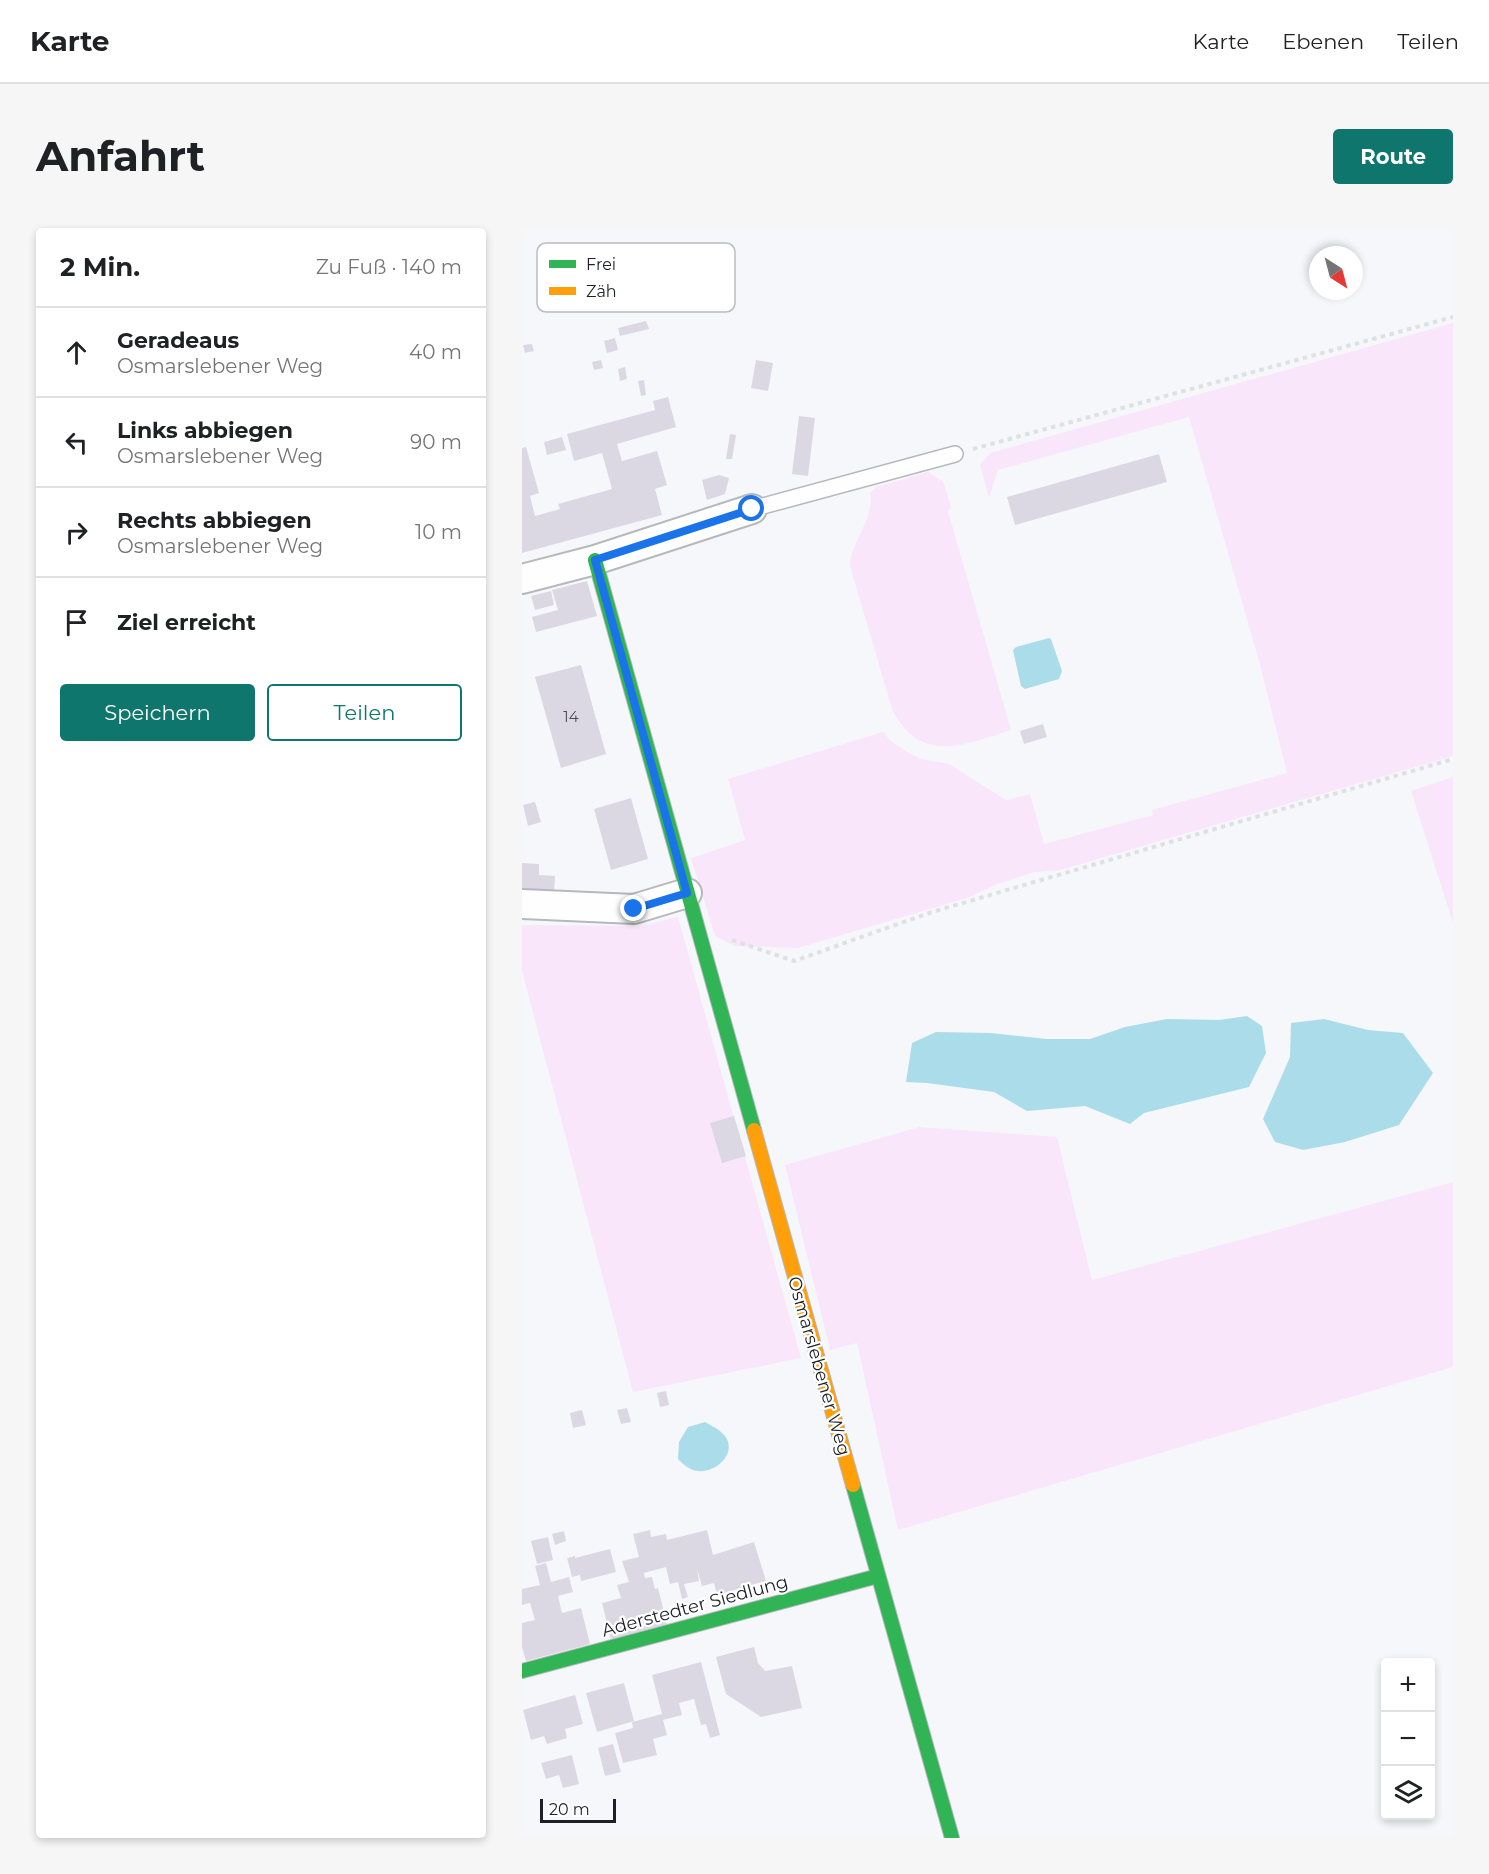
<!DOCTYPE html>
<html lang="de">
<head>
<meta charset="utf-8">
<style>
  :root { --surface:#fff; --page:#f6f6f6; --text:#202124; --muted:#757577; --line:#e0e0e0; --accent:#0f766e }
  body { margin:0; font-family:Montserrat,sans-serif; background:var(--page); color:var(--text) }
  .controls { position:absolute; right:18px; bottom:18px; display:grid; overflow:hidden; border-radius:6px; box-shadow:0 3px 9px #0003 }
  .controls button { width:54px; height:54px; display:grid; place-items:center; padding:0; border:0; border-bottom:2px solid var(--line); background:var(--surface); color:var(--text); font:30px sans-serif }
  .compass { position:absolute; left:787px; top:18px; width:54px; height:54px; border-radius:50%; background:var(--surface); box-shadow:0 3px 9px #0003; rotate:144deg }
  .scale { position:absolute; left:18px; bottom:15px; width:76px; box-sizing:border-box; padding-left:6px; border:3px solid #1d2027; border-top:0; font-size:16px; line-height:21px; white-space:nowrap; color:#1d2027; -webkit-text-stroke:4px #fff; paint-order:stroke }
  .stop { position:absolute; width:18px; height:18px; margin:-14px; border:4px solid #1a73e8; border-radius:50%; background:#fff }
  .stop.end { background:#1a73e8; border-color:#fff; box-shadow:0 2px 6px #0008 }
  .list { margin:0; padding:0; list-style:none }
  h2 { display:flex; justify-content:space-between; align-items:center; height:78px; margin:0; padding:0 24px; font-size:26px }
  h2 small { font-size:20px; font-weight:400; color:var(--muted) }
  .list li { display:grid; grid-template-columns:39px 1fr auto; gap:18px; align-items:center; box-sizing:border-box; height:90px; padding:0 24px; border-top:2px solid var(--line) }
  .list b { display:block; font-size:22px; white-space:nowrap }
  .list p { margin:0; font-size:20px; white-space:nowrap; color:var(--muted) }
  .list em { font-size:20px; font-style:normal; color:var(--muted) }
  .actions { display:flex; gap:12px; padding:18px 24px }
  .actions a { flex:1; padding:14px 0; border:2px solid var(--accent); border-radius:6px; text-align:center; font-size:21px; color:var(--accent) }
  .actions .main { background:var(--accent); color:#fff }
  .icon { flex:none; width:33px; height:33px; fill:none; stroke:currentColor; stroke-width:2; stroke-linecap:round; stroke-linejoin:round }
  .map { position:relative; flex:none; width:931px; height:1610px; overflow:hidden; border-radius:6px }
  header { display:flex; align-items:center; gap:36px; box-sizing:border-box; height:84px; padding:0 30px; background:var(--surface); border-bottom:2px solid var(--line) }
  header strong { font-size:28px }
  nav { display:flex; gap:33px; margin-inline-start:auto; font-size:21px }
  .intro { display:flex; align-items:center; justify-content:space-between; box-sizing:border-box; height:144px; padding:0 36px }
  h1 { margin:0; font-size:42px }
  .button { padding:15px 27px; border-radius:6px; background:var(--accent); color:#fff; font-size:21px; font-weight:700 }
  main { display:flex; gap:36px; padding:0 36px }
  aside { flex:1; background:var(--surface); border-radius:6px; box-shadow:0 3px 9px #0003 }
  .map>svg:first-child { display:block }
</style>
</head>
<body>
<header>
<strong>Karte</strong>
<nav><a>Karte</a><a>Ebenen</a><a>Teilen</a></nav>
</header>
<div class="intro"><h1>Anfahrt</h1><a class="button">Route</a></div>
<main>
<aside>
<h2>2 Min.<small>Zu Fuß · 140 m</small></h2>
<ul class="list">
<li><svg class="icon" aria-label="ahead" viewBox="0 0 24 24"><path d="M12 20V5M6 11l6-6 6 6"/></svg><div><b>Geradeaus</b><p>Osmarslebener Weg</p></div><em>40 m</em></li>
<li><svg class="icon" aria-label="left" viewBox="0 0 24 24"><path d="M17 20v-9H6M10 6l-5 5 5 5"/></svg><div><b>Links abbiegen</b><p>Osmarslebener Weg</p></div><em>90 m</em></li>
<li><svg class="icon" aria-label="right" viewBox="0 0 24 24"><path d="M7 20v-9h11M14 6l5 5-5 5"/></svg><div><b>Rechts abbiegen</b><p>Osmarslebener Weg</p></div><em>10 m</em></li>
<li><svg class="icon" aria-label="arrive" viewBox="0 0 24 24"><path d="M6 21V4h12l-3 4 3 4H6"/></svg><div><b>Ziel erreicht</b></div></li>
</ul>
<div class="actions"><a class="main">Speichern</a><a>Teilen</a></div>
</aside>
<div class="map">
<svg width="931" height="1610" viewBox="0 0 931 1610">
  <rect width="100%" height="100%" fill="#f6f7fb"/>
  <path fill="#fae6fa" d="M931,95V528L538,642L513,644L476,656L445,670L276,720L213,718L193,708L169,630L223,612L206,551L361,504L369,513L385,524L399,531L427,536L484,572L508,566L522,616L631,587L630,582L765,545L737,433L667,189L476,242L467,270L458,237L468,225Z
    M406,244L421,253L429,279L426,283L489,502C443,517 397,537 370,481L328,338C329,313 353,290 348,265L354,259Z
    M931,549V695L889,563Z
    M156,689L279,1130L111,1164L0,743V697L119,698Z
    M398,899L535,909L570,1052L931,954V1139L376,1302L335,1115L308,1122L263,937Z"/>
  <path fill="#aadde9" d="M527,410L529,411L540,443L537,451L503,461L499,458L491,422L494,419Z
    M725,788L740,798L744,825L727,859L622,885L608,896L563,878L505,883L472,864L405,855L384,854L390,815L414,804L469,805L525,811H568L603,799L645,791L697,792Z
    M802,791L846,802L881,805L911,845L877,897L823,914L781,922L753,914L741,891L768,829L769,795Z
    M183,1194C188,1197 195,1200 199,1204C222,1223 189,1253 167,1240C163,1238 159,1234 156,1231L157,1214L166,1199Z"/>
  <path fill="#dbd8e4" d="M124,93L127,101L98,108L96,100Z
    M93,110L96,122L85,125L82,113Z
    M10,116L12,123L3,125L1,117Z
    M79,132L81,140L72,142L70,134Z
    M234,132L251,135L246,163L229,160Z
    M103,139L105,151L98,153L96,141Z
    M122,152L124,167L119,168L116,153Z
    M146,169L154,199L95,216L100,233L135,223L145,257L133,261L140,287L0,325V220L4,219L17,265L8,268L13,288L38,281L36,276L90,261L80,225L52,233L45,206L133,182L131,173Z
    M277,188L293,190L286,248L270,246Z
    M208,206L214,207L210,231H204Z
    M40,209L44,222L25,227L22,214Z
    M637,226L645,254L493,297L485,269Z
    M197,247L207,250L203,266L185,272L180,252Z
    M65,353L75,388L14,404L10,389L36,382L30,362Z
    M29,363L32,377L13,382L9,368Z
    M59,437L84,526L39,540L13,449Z
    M521,496L525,509L502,516L498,503Z
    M109,570L126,631L89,642L72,581Z
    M13,574L19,594L6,598L1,577Z
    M0,635L17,636V647L33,648L32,666L0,664Z
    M212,888L224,928L200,935L188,895Z
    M144,1163L147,1177L138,1179L135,1165Z
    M105,1180L109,1194L99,1196L95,1182Z
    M60,1182L64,1197L51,1200L48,1185Z
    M128,1302L129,1309L144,1306L145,1312L185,1302L191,1327L232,1314L244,1353L195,1367L192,1355L180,1358L175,1341L177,1353L162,1356L166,1369L160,1371L156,1354L148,1356L144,1339L122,1345L123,1350L130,1349L133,1361L136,1360L145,1396L89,1411L80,1375L99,1370L95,1357L107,1354L100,1333L117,1329L111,1306Z
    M42,1303L44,1313L33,1317L30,1306Z
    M26,1309L31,1332L15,1336L9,1313Z
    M88,1321L94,1344L59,1353L58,1347L50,1349L45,1330L53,1328V1330Z
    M24,1335L29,1354L47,1349L51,1364L36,1368L40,1385L59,1380L68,1416L4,1433L0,1419V1395L13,1392L8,1375L0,1377V1361L18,1357L13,1338Z
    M232,1419L236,1435L243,1443L270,1438L280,1480L239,1489L204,1466L194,1429Z
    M179,1434L198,1507L188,1510L184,1496L179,1497L172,1471L157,1475L160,1487L141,1492L145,1507L131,1511L135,1527L101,1535L93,1505L111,1500L110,1494L140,1486L130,1447Z
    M102,1455L112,1493L75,1504L64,1465Z
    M53,1467L61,1496L43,1501L45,1510L25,1516L22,1508L9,1512L1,1482Z
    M91,1516L99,1544L83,1548L76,1520Z
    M50,1527L57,1556L41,1560L37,1547L24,1551L19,1535Z"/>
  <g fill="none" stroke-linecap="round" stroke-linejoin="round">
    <defs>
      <path id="lane" d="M230,281L433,226"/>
      <path id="street" d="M0,351L73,332L230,281
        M0,676L112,681L165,665"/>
      <path id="fast" d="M73,332L232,902
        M331,1257L430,1610
        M0,1443L356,1348"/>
      <path id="slow" d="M232,902L331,1257"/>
    </defs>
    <use href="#lane" stroke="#b7b8bd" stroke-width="18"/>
    <use href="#street" stroke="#b7b8bd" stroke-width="32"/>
    <use href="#fast" stroke="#b7b8bd" stroke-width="16"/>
    <use href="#slow" stroke="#b7b8bd" stroke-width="16"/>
    <path stroke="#dfe0e2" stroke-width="4" stroke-dasharray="4.5 4.5" stroke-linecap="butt" d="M451,221L931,89
      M210,712L272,733L407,685L931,531"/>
    <use href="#lane" stroke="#fefefe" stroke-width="15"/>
    <use href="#street" stroke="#fefefe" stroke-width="28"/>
    <use href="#fast" stroke="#30b455" stroke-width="14"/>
    <use href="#slow" stroke="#ff9f0a" stroke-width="14"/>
  </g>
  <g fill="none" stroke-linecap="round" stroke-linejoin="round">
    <path stroke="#1a73e8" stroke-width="8" d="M112,681L165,665L73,332L230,281"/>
  </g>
  <g text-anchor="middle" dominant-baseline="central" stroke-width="4.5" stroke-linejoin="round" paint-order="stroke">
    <g font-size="15" fill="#4c4e56">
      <text x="49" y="488">14</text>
    </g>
    <g font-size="18" fill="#1d2027" stroke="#fff">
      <text transform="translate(297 1138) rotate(74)">Osmarslebener Weg</text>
      <text transform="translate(173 1378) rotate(-15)">Aderstedter Siedlung</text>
    </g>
  </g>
  <rect x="15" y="15" width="198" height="69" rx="9" fill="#fff" stroke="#bbbcbe" stroke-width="1.5"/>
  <rect x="27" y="32" width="27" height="8" fill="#30b455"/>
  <rect x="27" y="59" width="27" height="8" fill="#ff9f0a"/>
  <g font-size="16" fill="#1d2027">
    <text x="64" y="42">Frei</text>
    <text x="64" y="69">Zäh</text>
  </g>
</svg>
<div class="controls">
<button>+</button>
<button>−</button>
<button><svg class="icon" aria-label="layers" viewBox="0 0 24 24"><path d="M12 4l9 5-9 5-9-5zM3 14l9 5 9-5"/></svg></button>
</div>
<svg class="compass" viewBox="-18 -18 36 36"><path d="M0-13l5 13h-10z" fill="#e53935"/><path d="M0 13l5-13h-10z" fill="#757577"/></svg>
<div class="scale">20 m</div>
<div class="stop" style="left:230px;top:281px"></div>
<div class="stop end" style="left:112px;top:681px"></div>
</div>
</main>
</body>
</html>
